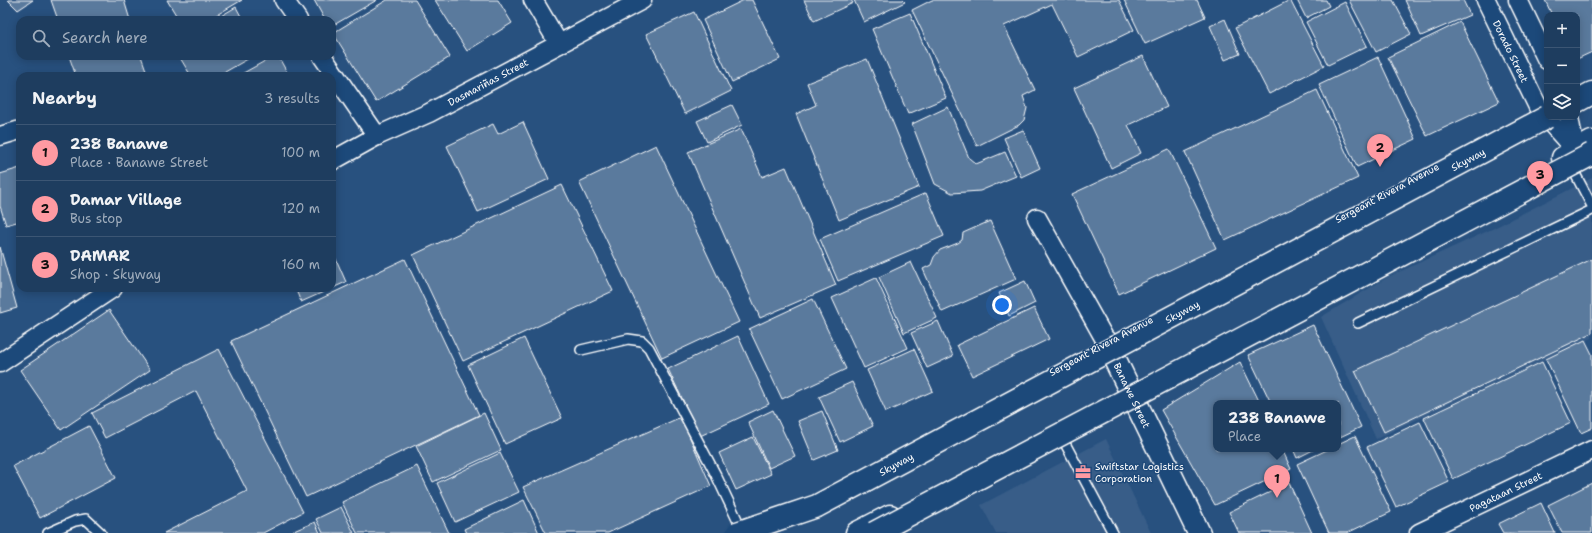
<!DOCTYPE html>
<html lang="en">
<head>
<meta charset="utf-8">
<style>
  :root { --surface:#1e3d5f; --page:#264465; --text:#f1f3f6; --muted:#a1aebd; --line:#3c5674; --accent:#ff9aa2 }
  body { margin:0; font-family:"Shantell Sans",sans-serif; background:var(--page); color:var(--text) }
  .controls { position:absolute; right:12px; top:12px; display:grid; overflow:hidden; border-radius:8px; box-shadow:0 2px 10px #0003 }
  .controls button { width:36px; height:36px; display:grid; place-items:center; padding:0; border:0; border-bottom:1px solid var(--line); background:var(--surface); color:var(--text); font:20px sans-serif }
  .you { position:absolute; left:1002px; top:305px; width:14px; height:14px; margin:-10px; border:3px solid #fff; border-radius:50%; background:#1a73e8; box-shadow:0 0 0 6px #1a73e833 }
  .badge { display:grid; place-items:center; width:26px; height:26px; border-radius:50%; background:var(--accent); color:#111; font-size:13px; font-weight:700 }
  .pin { position:absolute; translate:-50% -33px; filter:drop-shadow(0 1px 2px #0008) }
  .pin::after { content:''; position:absolute; top:21px; width:14px; height:12px; background:inherit; clip-path:polygon(0 0,100% 0,50% 100%) }
  .popup { position:absolute; left:1213px; top:400px; width:128px; height:52px; box-sizing:border-box; display:grid; place-content:center; border-radius:8px; background:var(--surface); filter:drop-shadow(0 1px 3px #0005); font-size:13px; white-space:nowrap; color:var(--muted) }
  .popup b { font-size:15px; color:var(--text) }
  .popup::after { content:''; position:absolute; left:50%; top:100%; margin-left:-8px; border:8px solid transparent; border-top-color:var(--surface) }
  .list { margin:0; padding:0; list-style:none }
  h2 { display:flex; justify-content:space-between; align-items:center; height:52px; margin:0; padding:0 16px; font-size:17px }
  h2 small { font-size:13px; font-weight:400; color:var(--muted) }
  .list li { display:grid; grid-template-columns:26px 1fr auto; gap:12px; align-items:center; box-sizing:border-box; height:56px; padding:0 16px; border-top:1px solid var(--line) }
  .list b { display:block; font-size:15px; white-space:nowrap }
  .list p { margin:0; font-size:13px; white-space:nowrap; color:var(--muted) }
  .list em { font-size:13px; font-style:normal; color:var(--muted) }
  .icon { flex:none; width:22px; height:22px; fill:none; stroke:currentColor; stroke-width:2; stroke-linecap:round; stroke-linejoin:round }
  .map { position:relative; flex:none; width:1592px; height:533px; overflow:hidden }
  .search { position:absolute; background:var(--surface); box-shadow:0 2px 10px #0003; left:16px; top:16px; width:320px; height:44px; display:flex; align-items:center; gap:10px; box-sizing:border-box; padding:0 14px; border-radius:12px; color:var(--muted); font-size:15px }
  .panel { position:absolute; background:var(--surface); box-shadow:0 2px 10px #0003; left:16px; top:72px; width:320px; height:220px; border-radius:12px }
  .map>svg:first-child { display:block }
</style>
</head>
<body>
<div class="map">
<svg width="1592" height="533" viewBox="0 0 1592 533">
  <rect width="100%" height="100%" fill="#28517f"/>
  <filter id="ink" filterUnits="userSpaceOnUse"><feTurbulence type="fractalNoise" baseFrequency=".025" numOctaves="2"/><feDisplacementMap in="SourceGraphic" scale="8" xChannelSelector="R" yChannelSelector="G"/><feConvolveMatrix kernelMatrix="1 2 1 2 8 2 1 2 1" color-interpolation-filters="sRGB"/></filter>
  <g filter="url(#ink)">
    <path fill="#375d88" d="M1592,178V338L1376,439L1321,317L1388,277L1492,229Z
      M1106,439L1151,533H996L981,505Z"/>
    <path fill="#5a7a9d" stroke="#fff" d="M8,0H33L18,10Z
      M51,0H124L130,20H58Z
      M167,0H242L208,20H179Z
      M314,0H377L332,26V20H325Z
      M387,0H415L450,57L376,102L333,33Z
      M435,0H498L512,23L467,51Z
      M744,0H752L780,59L732,82L703,20Z
      M804,0H851L853,3L814,21Z
      M854,0H903L905,2L864,22Z
      M932,0H1119L1134,30L1078,57L1052,4L1004,26L1035,90L1023,96L1027,108L1024,120L1019,125L977,146L912,10Z
      M1124,0H1197L1205,17L1145,44Z
      M1290,0L1324,66L1269,94L1235,28Z
      M1297,0H1326L1329,6L1306,18Z
      M1349,0H1393L1411,34L1376,52Z
      M1405,0H1463L1470,15L1421,36Z
      M1545,0H1592V52L1577,59V15H1552Z
      M1345,2L1367,46L1328,65L1306,22Z
      M236,7L243,20H214Z
      M694,12L731,91L685,114L646,34Z
      M910,13L946,98L908,114L872,29Z
      M1225,19L1240,54L1225,60L1210,26Z
      M1460,22L1499,102L1427,136L1388,57Z
      M69,56H141L148,76H76Z
      M179,56H253L218,76H191Z
      M274,56H278L289,76H238Z
      M1143,56L1167,107L1128,125L1141,153L1111,168L1074,88Z
      M1378,57L1416,139L1357,167L1319,85Z
      M867,59L919,187L839,220L796,114L816,105L807,83Z
      M1317,90L1358,178L1225,240L1185,152Z
      M732,105L742,125L707,142L697,121Z
      M948,107L969,158L976,164L1005,152L1016,176L980,191L952,193L935,184L912,124Z
      M523,122L549,179L478,212L447,146L493,124L498,134Z
      M741,129L762,177L786,167L836,285L760,318L688,152Z
      M1023,130L1040,168L1021,177L1004,138Z
      M656,145L739,322L662,358L579,182Z
      M1169,149L1216,248L1119,294L1072,194Z
      M20,168V221L6,225L0,206V174Z
      M562,185L613,291L463,361L413,255Z
      M926,193L944,236L838,281L820,239Z
      M990,221L1016,279L942,312L923,269L931,265L934,257L940,250L958,243L962,240L963,233Z
      M0,247L17,308L0,313Z
      M332,250L346,282L301,302L295,288H332Z
      M405,259L479,415L306,497L231,341Z
      M1592,259V333L1384,432L1355,371Z
      M911,262L937,318L904,333L879,277Z
      M876,278L908,348L864,368L832,298Z
      M1025,281L1035,303L1009,316L999,293Z
      M813,299L846,369L782,399L749,329Z
      M1034,308L1049,339L972,376L957,345Z
      M109,310L150,370L61,430L20,370Z
      M938,321L953,356L927,368L911,333Z
      M1313,325L1361,427L1338,438V403H1271L1248,355Z
      M738,336L769,404L700,436L668,369Z
      M524,338L562,418L505,444L468,365Z
      M1585,340L1592,354V428L1581,433L1546,359Z
      M219,349L303,512L263,533H164L247,491L196,391L105,438L92,413Z
      M914,349L933,391L886,412L867,370Z
      M1240,362L1260,403H1216V449H1282L1291,469L1215,505L1161,410Z
      M1542,362L1571,423L1453,479L1424,418Z
      M852,382L873,426L840,442L819,397Z
      M773,410L795,456L769,468L748,422Z
      M822,411L838,450L814,460L798,421Z
      M484,413L501,450L433,482L416,446Z
      M681,417L711,486L608,533H546L523,487Z
      M1420,422L1449,482L1396,507L1367,447Z
      M89,426L116,478L40,518L13,466Z
      M1355,436L1391,512L1347,533H1329L1297,464L1329,449H1338V444Z
      M753,437L771,474L736,490L719,453Z
      M1293,449H1315L1297,458Z
      M500,453L519,492L455,522L437,483Z
      M417,466L449,533H357L342,502Z
      M1289,483L1312,533H1239L1229,512Z
      M1592,483V533H1562L1548,505Z
      M524,500L539,533H466L464,529Z
      M1541,503L1555,533H1503L1498,524Z
      M341,507L354,533H323L316,519Z
      M315,522L320,533H289Z"/>
    <g fill="none" stroke-linecap="round" stroke-linejoin="round">
      <defs>
        <path id="lane" d="M1570,164L1592,206
          M1358,323L1592,210
          M581,350L628,339L642,341L649,348L716,475L743,532
          M1060,434L1113,533
          M48,533L75,521L86,519L101,533"/>
        <g id="street">
          <path d="M284,0L298,20"/>
          <path d="M533,0L559,44"/>
          <path id="s1" d="M1486,0L1540,111L1576,151"/>
          <path d="M1518,0L1547,60"/>
          <path d="M322,56L377,136"/>
          <path d="M1569,117L1575,150"/>
          <path d="M0,136L20,130"/>
          <path id="s2" d="M332,161L377,136L429,113L642,0"/>
          <path d="M1037,218L1107,343"/>
          <path d="M0,363L113,288"/>
          <path id="s3" d="M1419,533L1592,450"/>
        </g>
        <g id="secondary">
          <path id="s4" d="M1107,343L1199,533"/>
        </g>
        <path id="primary" d="M1563,158L1592,142
          M857,533L890,516"/>
        <path id="highway" d="M1577,101L1592,93"/>
      </defs>
      <use href="#lane" stroke="#fff" stroke-width="12"/>
      <use href="#street" stroke="#fff" stroke-width="21"/>
      <use href="#secondary" stroke="#fff" stroke-width="25"/>
      <use href="#primary" stroke="#fff" stroke-width="25"/>
      <use href="#highway" stroke="#fff" stroke-width="25"/>
      <use href="#lane" stroke="#1f4a7a" stroke-width="9"/>
      <use href="#street" stroke="#1f4a7a" stroke-width="18"/>
      <use href="#secondary" stroke="#1f4a7a" stroke-width="22"/>
      <use href="#primary" stroke="#1f4a7a" stroke-width="22"/>
      <use href="#highway" stroke="#1f4a7a" stroke-width="22"/>
      <defs>
        <g id="highway-bridge">
          <path id="s5" d="M737,533L817,506L1547,117"/>
          <path d="M874,533L1592,154"/>
        </g>
      </defs>
      <use href="#highway-bridge" stroke="#fff" stroke-width="25" stroke-linecap="butt"/>
      <use href="#highway-bridge" stroke="#1f4a7a" stroke-width="22"/>
    </g>
  </g>
  <defs>
    <symbol id="office-bare" viewBox="-9 -9 18 18"><path d="M-6-3h4V-5.5h4V-3h4V5H-6ZM-1-4.5V-3h2v-1.5ZM-6 0V1H6V0Z" fill="#ff9aa2" stroke="#1f4a7a" stroke-width="2.5" paint-order="stroke"/></symbol>
  </defs>
  <g fill-rule="evenodd">
    <use href="#office-bare" x="1072" y="461" width="22" height="22"/>
  </g>
  <g text-anchor="middle" dominant-baseline="central" stroke-width="3" stroke-linejoin="round" paint-order="stroke">
    <g font-size="10" fill="#fff" stroke="#1f4a7a">
      <text stroke="none"><textPath href="#s1" startOffset="57">Dorado Street</textPath></text>
      <text stroke="none"><textPath href="#s2" startOffset="175">Dasmariñas Street</textPath></text>
      <text stroke="none"><textPath href="#s5" startOffset="822">Skyway</textPath></text>
      <text transform="translate(1387 193) rotate(-28)">Sergeant Rivera Avenue</text>
      <text stroke="none"><textPath href="#s5" startOffset="498">Skyway</textPath></text>
      <text transform="translate(1101 346) rotate(-28)">Sergeant Rivera Avenue</text>
      <text stroke="none"><textPath href="#s4" startOffset="58">Banawe Street</textPath></text>
      <text stroke="none"><textPath href="#s5" startOffset="174">Skyway</textPath></text>
      <text stroke="none"><textPath href="#s3" startOffset="96">Pagataan Street</textPath></text>
    </g>
    <g font-size="10" fill="#fff" stroke="#1f4a7a" text-anchor="start">
      <text x="1095" y="466">Swiftstar Logistics<tspan x="1095" dy="12">Corporation</tspan></text>
    </g>
  </g>
</svg>
<div class="controls">
<button>+</button>
<button>−</button>
<button><svg class="icon" aria-label="layers" viewBox="0 0 24 24"><path d="M12 4l9 5-9 5-9-5zM3 14l9 5 9-5"/></svg></button>
</div>
<div class="you"></div>
<div class="pin badge" style="left:1277px;top:498px">1</div>
<div class="popup"><b>238 Banawe</b>Place</div>
<div class="pin badge" style="left:1380px;top:167px">2</div>
<div class="pin badge" style="left:1540px;top:194px">3</div>
<div class="search"><svg class="icon" aria-label="search" viewBox="0 0 24 24"><circle cx="10" cy="10" r="6"/><path d="M15 15l6 6"/></svg>Search here</div>
<section class="panel">
<h2>Nearby<small>3 results</small></h2>
<ul class="list">
<li><span class="badge">1</span><div><b>238 Banawe</b><p>Place · Banawe Street</p></div><em>100 m</em></li>
<li><span class="badge">2</span><div><b>Damar Village</b><p>Bus stop</p></div><em>120 m</em></li>
<li><span class="badge">3</span><div><b>DAMAR</b><p>Shop · Skyway</p></div><em>160 m</em></li>
</ul>
</section>
</div>
</body>
</html>
